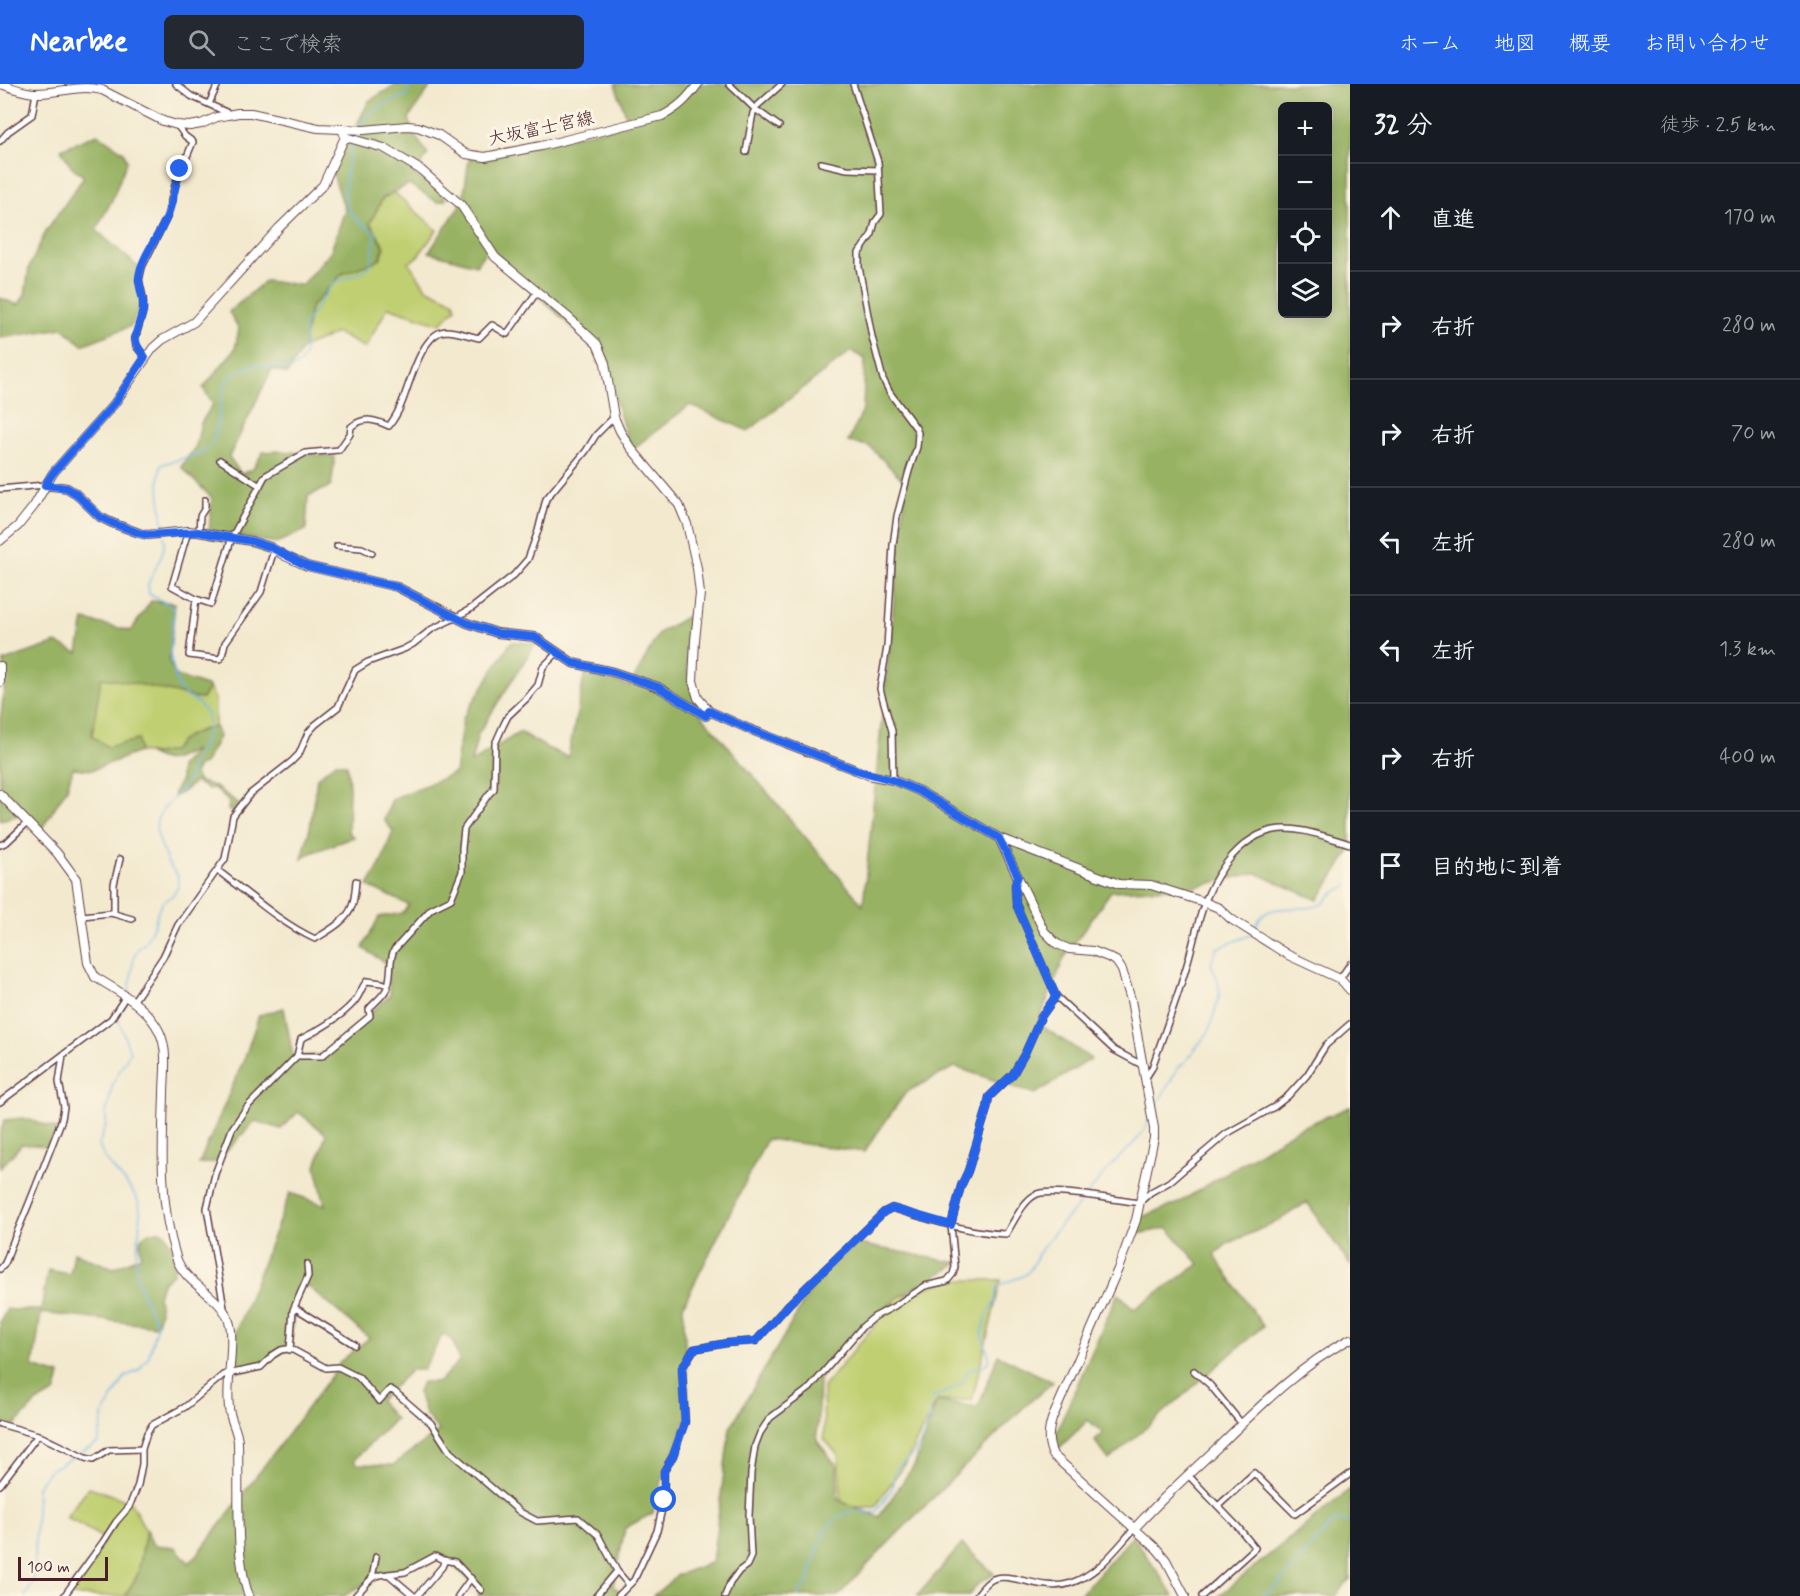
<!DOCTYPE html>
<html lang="ja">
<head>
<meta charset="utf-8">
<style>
  :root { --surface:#171b24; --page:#242831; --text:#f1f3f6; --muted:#9ea1a6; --line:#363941; --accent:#2563eb }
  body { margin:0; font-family:Mynerve,"Klee One",sans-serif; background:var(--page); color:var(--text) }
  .controls { position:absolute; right:18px; top:18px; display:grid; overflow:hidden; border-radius:9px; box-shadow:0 3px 15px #0003 }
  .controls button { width:54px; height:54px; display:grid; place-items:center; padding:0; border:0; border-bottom:2px solid var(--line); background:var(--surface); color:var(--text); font:30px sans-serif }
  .scale { position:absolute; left:18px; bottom:15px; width:90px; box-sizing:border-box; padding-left:6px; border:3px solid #4a1f2b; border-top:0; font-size:16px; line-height:21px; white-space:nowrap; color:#4a1f2b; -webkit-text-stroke:4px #fcf5e5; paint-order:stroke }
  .stop { position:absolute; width:18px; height:18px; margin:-14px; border:4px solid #2563eb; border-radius:50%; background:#fff }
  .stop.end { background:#2563eb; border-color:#fff; box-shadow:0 2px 6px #0008 }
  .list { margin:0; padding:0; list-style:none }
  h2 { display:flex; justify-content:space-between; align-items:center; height:78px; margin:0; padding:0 24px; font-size:26px }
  h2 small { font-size:20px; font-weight:400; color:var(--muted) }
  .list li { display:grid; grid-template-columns:39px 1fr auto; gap:18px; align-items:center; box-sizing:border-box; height:108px; padding:0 24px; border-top:2px solid var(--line) }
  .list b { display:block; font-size:22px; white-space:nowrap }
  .list em { font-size:20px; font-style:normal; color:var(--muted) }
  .icon { flex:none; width:33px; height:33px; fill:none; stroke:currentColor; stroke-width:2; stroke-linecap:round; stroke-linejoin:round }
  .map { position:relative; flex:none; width:1350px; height:1512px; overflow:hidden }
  header { display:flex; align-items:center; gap:36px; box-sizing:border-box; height:84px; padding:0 30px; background:var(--accent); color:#fff }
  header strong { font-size:28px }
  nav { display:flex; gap:33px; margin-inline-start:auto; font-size:21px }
  .search { width:420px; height:54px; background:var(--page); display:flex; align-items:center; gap:15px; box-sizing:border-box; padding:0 21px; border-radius:9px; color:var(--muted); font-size:22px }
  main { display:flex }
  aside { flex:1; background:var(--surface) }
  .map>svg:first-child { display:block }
</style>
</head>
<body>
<header>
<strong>Nearbee</strong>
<div class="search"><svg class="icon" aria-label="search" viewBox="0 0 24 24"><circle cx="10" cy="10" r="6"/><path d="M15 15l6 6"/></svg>ここで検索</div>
<nav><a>ホーム</a><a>地図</a><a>概要</a><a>お問い合わせ</a></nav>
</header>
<main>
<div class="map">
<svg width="1350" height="1512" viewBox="0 0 1350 1512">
  <rect width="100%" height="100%" fill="#fcf5e5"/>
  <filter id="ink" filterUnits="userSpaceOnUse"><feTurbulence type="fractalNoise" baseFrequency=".0167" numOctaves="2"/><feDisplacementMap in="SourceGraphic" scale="12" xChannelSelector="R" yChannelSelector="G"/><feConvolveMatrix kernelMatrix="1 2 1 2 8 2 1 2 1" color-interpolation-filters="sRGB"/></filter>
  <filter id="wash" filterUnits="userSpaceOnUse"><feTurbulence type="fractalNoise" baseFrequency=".008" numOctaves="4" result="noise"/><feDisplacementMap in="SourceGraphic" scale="24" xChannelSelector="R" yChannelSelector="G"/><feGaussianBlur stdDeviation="1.35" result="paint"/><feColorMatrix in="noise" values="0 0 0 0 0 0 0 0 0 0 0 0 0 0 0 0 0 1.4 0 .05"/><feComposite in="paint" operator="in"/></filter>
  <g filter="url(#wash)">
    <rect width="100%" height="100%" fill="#f3e9cf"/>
    <path fill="#c0cf71" stroke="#85774e" stroke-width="1.5" d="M394,108L437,146L418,172L409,179L426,204L454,217L456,224L440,240L388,223L365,264L337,249L302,264L310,224L342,190L381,174L385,163L370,139L383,114Z
      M98,590L202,615L209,603L215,615V642C195,648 185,650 172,667L155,670L139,668L138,656L108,663L92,652Z
      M951,1196H1001L972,1316L937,1317L907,1376L875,1423H842L838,1371L824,1355L823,1303L898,1213Z
      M89,1403L131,1418L146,1447L138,1490L125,1512H66L105,1455L66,1433Z"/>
    <path fill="#98b263" stroke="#716847" stroke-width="1.5" fill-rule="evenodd" d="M397,0H432L409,34L412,48L428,70L414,91L443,109L446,116L437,118L409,100L383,114L370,139L384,162L379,176L342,190L310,224L304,262L287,290L272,285L229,373L241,390L253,385L263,368L281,367L335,373L331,402L308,412L306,446L276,459L209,447L212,414L181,383L196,362L201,339L213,320L203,304L235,265L239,245L229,228L265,197L302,201L331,167L345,126L333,90L335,76L347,60L369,17Z
      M615,0H1350V767L1318,816L1256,789L1193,803L1111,807L1064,874L1038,939L1091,975L1035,1010L955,983L906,1008L864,1068L767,1055L683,1222L689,1326L673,1372L664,1387L653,1429L625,1444L613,1502L627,1512H478L481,1506L441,1471L376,1493L344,1512H125L138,1490L146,1446L153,1461L175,1463L189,1479L198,1470L338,1283L340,1278L369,1254L304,1199L294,1225L290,1265L274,1271L261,1283L237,1287L235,1250L290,1109L325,1121L316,1083L326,1050L298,1028L281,1045L255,1037L225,1069L214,1078L199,1080L245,973L259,931L284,924L293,973L326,970L390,911L387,880L363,864L379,833L403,829L409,821L368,802L381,779L393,747L384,736L392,715L455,689L463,634L511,558L536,559L478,650L471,679L520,648L547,664L568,673L585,589L630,602L659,549L689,531L687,583L698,627L863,821L906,399L869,362L848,358L863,326L865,275L851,267L748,347L690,321L631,366L623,342L603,271L514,190L488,164L476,181L429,168L463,117L469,75L629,40ZM1282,22H1328V230H1282ZM443,1250L453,1257L459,1277L439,1298H422L418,1308L425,1330L439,1347L393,1381L357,1380L354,1376L395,1335L379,1317L411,1286H423Z
      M97,50L124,68L127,77L112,116L96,146L138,183L143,218L131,242L82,261L63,244L0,254V214L18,221L25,211L29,184L46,147L84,93L70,81L61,65Z
      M151,517L175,519L169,577L176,592L209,603L202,615C168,608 135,597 101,594L92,652L108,663L138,656L139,668L92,686L73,684L67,704L41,746L20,731L0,736V638L5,598L4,577L56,559L78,569L84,536L131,547Z
      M215,642L219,653L204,680L198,682L195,688L196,695L200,698L214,702L239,720L234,728H231L228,726L229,718L214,704L208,705L195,698L181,709L174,712V708L181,696L180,693V683L195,666C172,675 172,683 147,669L155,670L172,667C185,650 195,648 215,642Z
      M336,678L347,681L349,703L348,748L354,753L308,770L302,775L310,744L317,694Z
      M1350,1023V1181L1307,1118L1276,1138L1227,1160L1214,1171L1263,1242L1109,1376L1095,1357L1103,1349L1088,1336L1059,1364L1053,1356L1118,1209L1134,1225L1199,1180L1168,1144L1137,1150L1141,1133L1177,1120L1295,1046Z
      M23,1034L58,1045L46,1062L22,1060L0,1084V1048L5,1036Z
      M159,1147L165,1149L174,1168V1189L162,1199L158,1213L160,1228L156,1242L41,1229L33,1283L60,1291L56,1308L37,1318L14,1342L0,1337V1237L7,1225L14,1226H41L48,1186L70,1190L74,1168L89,1175L114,1184L141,1172C138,1154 140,1149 159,1147Z
      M858,1160L959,1179L898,1213L846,1261L819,1294L817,1357L837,1382L838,1416L879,1433L915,1380L937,1317L978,1323L998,1271L1053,1298L1024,1323L892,1455L838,1512H653L678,1491L712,1478L730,1344L819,1192Z
      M1350,1405V1495L1335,1512H1219Z
      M1133,1452L1174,1512H1079Z
      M962,1460L994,1490L978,1500L968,1512H917Z"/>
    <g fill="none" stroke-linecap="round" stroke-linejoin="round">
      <path stroke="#6fb5e5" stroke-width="1.5" d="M358,43C367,27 390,17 407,11L410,0
        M164,447C162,426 156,402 161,381C178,374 201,374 214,358L224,302L231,293L240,286L254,281L291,285L298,281L304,273L305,265V240L333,199L364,187L371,180L376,149C365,142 350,133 346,120C342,105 348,73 353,59
        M1255,845C1263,812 1302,832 1324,819C1329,816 1325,816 1330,812C1335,807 1344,804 1350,800
        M129,910L134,872L137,866L145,859L155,839L158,827L163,818L173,811L178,803V792L167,778L156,746L157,736L163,725L184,704L190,691L192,681L201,666L209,643L207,630L198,619L184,611L177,600L170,570L173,532V523L149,510L148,500L162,470L165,459L164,452
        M1154,1026L1178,984L1185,978L1209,947L1220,909L1218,897L1211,879L1217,864L1251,851
        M1088,1110C1095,1101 1102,1092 1109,1084C1122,1069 1144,1054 1149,1035
        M81,1369L98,1359L104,1328L125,1293L139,1286L149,1272L157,1239C146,1221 136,1200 136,1178C136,1160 144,1134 138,1117C129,1095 104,1083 99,1060L106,1041V1030L113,999L130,968L118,934L127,918
        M25,1512L33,1500L34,1492L37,1403L50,1386L77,1371
        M798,1512L801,1505L808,1499L817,1467L823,1456L822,1450C832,1436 842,1428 860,1426L866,1429L876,1428L892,1405L895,1386C900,1380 907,1377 913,1371C928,1354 928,1334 933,1313C942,1310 958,1305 964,1297C967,1293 965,1287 970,1285C980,1281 984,1285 990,1275L982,1251L986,1234L995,1217L997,1203C1006,1196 1019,1196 1027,1189C1033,1184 1035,1175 1039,1169C1052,1149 1069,1132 1085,1114
        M1261,1512L1277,1502L1334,1437H1350"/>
    </g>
  </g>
  <g filter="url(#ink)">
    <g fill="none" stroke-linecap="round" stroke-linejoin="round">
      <defs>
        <path id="street" d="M176,0L191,12L230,30
          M729,0L755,25L779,42
          M853,0L878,78L881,130L875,138L872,150L859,169V183L872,253L883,295L890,309L916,344L918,349L917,363L909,387L897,432L893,461L887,563L880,605L892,647L893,696
          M209,20L218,0
          M0,57L8,48L32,31L36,9
          M746,68L753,29L756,23L782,0
          M821,79L847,85L878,86
          M145,273L136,262L135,255L143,227V214L139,196L142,183L167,133L175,101L193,58L185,52L177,41
          M220,376L260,402
          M0,405L45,401
          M188,447L172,502L196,515L211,520L232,453L265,392L305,369L339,366L350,350L351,343C364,332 375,336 389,342C394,335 398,329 401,321C409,303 421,248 446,247C456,247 469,252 479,254L492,241L507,250L537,208
          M199,448L200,432L205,424V416
          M337,462L362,464L372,469
          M196,515L189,571L220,575L222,572L225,559L261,508L274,466
          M0,761L7,758L27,739
          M217,786C249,810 279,838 315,855C328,847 347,837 352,822C355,814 355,806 356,797
          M1018,793L1015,801L1016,820L1056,912L1114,966L1142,981
          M114,830V800L120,775
          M82,832L111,829L132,835
          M1340,895L1350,880
          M133,918L163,873L178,841L225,775L233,732L250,710L291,678L299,670L308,649L315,641L338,623L355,586L368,578L404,565L413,560L432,545L455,534L472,524L514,491L528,475L538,447L546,415L586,367L596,351L614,333
          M297,972H322L370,932L369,925C374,919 382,913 386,906C393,894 388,878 394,866L431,825L451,815L462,788V764L464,745L489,710L494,705L495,660L503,642L508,632L527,614L538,601L543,583L557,569
          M1145,995L1152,984C1163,951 1176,918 1186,884C1199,841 1201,808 1232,772C1244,759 1257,749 1274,746C1296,741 1329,754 1350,760
          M0,1018L111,935L126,912
          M0,1185C8,1179 8,1168 12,1160C30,1119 46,1077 62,1035L64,1023L59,998L63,971
          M224,1224L207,1124L215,1090L232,1045L247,1023L297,972L301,955C319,946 340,934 354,918C360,912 361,903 367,897L382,899L387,901
          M293,1226L308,1192L307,1180
          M290,1266L293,1226L297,1225L355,1261
          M1194,1287L1210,1301L1242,1340
          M0,1340L38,1351L85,1374L93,1376L109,1366L142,1365
          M1188,1391L1238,1443L1255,1464L1202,1512
          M0,1401L38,1351
          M1218,1422L1254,1389L1295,1430L1350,1390
          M617,1487L628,1500
          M388,1490L414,1512
          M372,1494L376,1473
          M64,1512L103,1458L116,1438L129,1423L138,1401L142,1380V1365L147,1349L152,1341L185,1323L223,1291L261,1283L273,1271L281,1266L287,1265L293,1266L326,1284L338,1283L358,1293L379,1317L390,1305L395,1308L431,1339L450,1368L520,1428L537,1437L578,1434L598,1451L617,1487L596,1512
          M355,1512L372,1494L380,1491L405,1488L435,1472L443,1476L455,1478L481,1506
          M417,1512L442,1483L445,1476
          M458,1512L471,1494
          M618,1512L634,1496L657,1447L664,1416V1387L673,1372L685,1338L682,1284L694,1265L727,1259L756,1257L789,1220L884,1128L892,1124C929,1135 967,1149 1006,1150C1014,1138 1023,1116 1037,1110C1054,1104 1118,1116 1139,1119L1151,1108L1169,1098L1226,1050L1274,1023L1288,1012L1307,991L1326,961L1350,940
          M725,1512L730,1499L739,1487L747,1481L751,1472L749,1432L751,1389L755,1362L760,1349L770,1334L810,1304L862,1243L874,1233L893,1223L925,1202L947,1197L953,1190L955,1183L951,1141L961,1102L968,1087L987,1025L989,1013L1013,990L1025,969L1041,933L1056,912
          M976,1512C981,1506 985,1499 993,1495C1011,1487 1044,1509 1071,1499C1099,1489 1115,1466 1134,1445"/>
        <path id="secondary" d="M1,0C12,4 22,8 34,9C58,10 77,0 102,6L163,37L177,41L190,42L201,40L217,33L238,29H251L318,44L364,46L407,42L418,43L439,51L466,70L485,73L541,62L662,32C678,24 687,15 698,0
          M342,45L345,53L384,64L421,86L461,121L495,173L568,233L597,260L605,279L614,333L620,347L630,363L679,421L687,440L697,484L700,510L695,556L693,597L698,614L709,627
          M45,401L67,404L75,409L100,433L112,439L139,449L147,451L188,447L198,448L251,457L270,463L285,472L307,482L397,503L467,539L497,549L535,553L573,579L613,588L658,603L706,632L709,627L749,645L856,686L868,691L893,696L919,707L999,754L1119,800L1151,801L1204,818L1219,824L1231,835L1288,871L1340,895L1350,906
          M0,457L18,442L34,422L53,389L114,320L153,264L162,256L194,238L279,144L323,101L345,53
          M0,582V598
          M0,710L57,769L76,795L88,879L95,893C116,906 141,919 155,940C170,962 164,986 164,1011C163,1038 162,1065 163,1092C164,1119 168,1147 176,1173C186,1205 228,1211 231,1247C233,1273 226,1299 229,1324C230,1336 238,1347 238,1359C239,1395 237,1431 240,1468C242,1483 243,1498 249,1512
          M999,754L1044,847L1057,860L1069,865L1093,867L1108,873L1116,877L1122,886L1131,916L1154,1044V1054L1136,1136L1118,1185L1052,1335C1048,1348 1047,1358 1053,1371L1157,1465L1166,1476L1185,1512
          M1134,1445C1161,1415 1190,1389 1219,1362C1259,1323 1301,1281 1350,1255"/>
      </defs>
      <use href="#street" stroke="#633d44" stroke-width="8"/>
      <use href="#secondary" stroke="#633d44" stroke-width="10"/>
      <use href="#street" stroke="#fff" stroke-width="5"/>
      <use href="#secondary" stroke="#fff" stroke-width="8"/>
    </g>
  </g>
  <g fill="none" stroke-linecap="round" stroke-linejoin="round" filter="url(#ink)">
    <path stroke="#2563eb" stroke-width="8" d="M180,85C175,101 173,119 166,135C158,154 141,173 139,194C139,205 145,215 143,226C139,250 127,251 145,273L114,320L53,389L45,401L67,404L75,409L100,433L112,439L139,449L147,451L198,448L251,457L270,463L307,482L397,503L467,539L497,549L535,553L573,579L613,588L658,603L706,632L709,627L749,645L856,686L892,696L919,707L999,754L1018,792L1015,801L1016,820L1056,912L1041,933L1025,969L1013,990L989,1013L987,1025L968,1087L961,1102L951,1141L892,1124L884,1128L789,1220L756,1257L727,1259L694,1265L682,1284L685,1338L673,1372L664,1387V1416"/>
  </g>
  <g text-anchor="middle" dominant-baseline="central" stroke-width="6" stroke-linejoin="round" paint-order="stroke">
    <g font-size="18" fill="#4a1f2b" stroke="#fcf5e5">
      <text transform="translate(541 45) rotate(-12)">大坂富士宮線</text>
    </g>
  </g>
</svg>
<div class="controls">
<button>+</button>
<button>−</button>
<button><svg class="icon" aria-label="locate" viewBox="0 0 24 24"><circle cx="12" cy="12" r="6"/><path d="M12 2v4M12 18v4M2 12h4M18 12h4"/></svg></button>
<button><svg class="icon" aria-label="layers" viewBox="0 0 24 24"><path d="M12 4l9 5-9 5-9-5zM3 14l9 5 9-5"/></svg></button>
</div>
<div class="scale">100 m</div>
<div class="stop" style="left:664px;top:1416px"></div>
<div class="stop end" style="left:180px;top:85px"></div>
</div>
<aside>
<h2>32 分<small>徒歩 · 2.5 km</small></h2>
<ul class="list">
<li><svg class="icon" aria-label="ahead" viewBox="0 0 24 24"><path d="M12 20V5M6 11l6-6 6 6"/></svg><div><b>直進</b></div><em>170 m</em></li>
<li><svg class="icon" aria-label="right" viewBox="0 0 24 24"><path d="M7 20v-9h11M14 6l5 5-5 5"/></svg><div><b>右折</b></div><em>280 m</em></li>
<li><svg class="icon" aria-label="right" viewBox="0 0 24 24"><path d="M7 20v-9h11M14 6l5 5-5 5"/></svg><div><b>右折</b></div><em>70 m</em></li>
<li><svg class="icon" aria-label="left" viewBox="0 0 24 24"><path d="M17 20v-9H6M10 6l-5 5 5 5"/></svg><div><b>左折</b></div><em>280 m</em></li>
<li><svg class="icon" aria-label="left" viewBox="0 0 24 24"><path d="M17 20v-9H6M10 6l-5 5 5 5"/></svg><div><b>左折</b></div><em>1.3 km</em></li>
<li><svg class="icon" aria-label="right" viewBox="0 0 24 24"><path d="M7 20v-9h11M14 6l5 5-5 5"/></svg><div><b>右折</b></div><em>400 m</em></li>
<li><svg class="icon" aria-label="arrive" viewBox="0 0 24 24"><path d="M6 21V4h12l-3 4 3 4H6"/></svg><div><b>目的地に到着</b></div></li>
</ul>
</aside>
</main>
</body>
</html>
